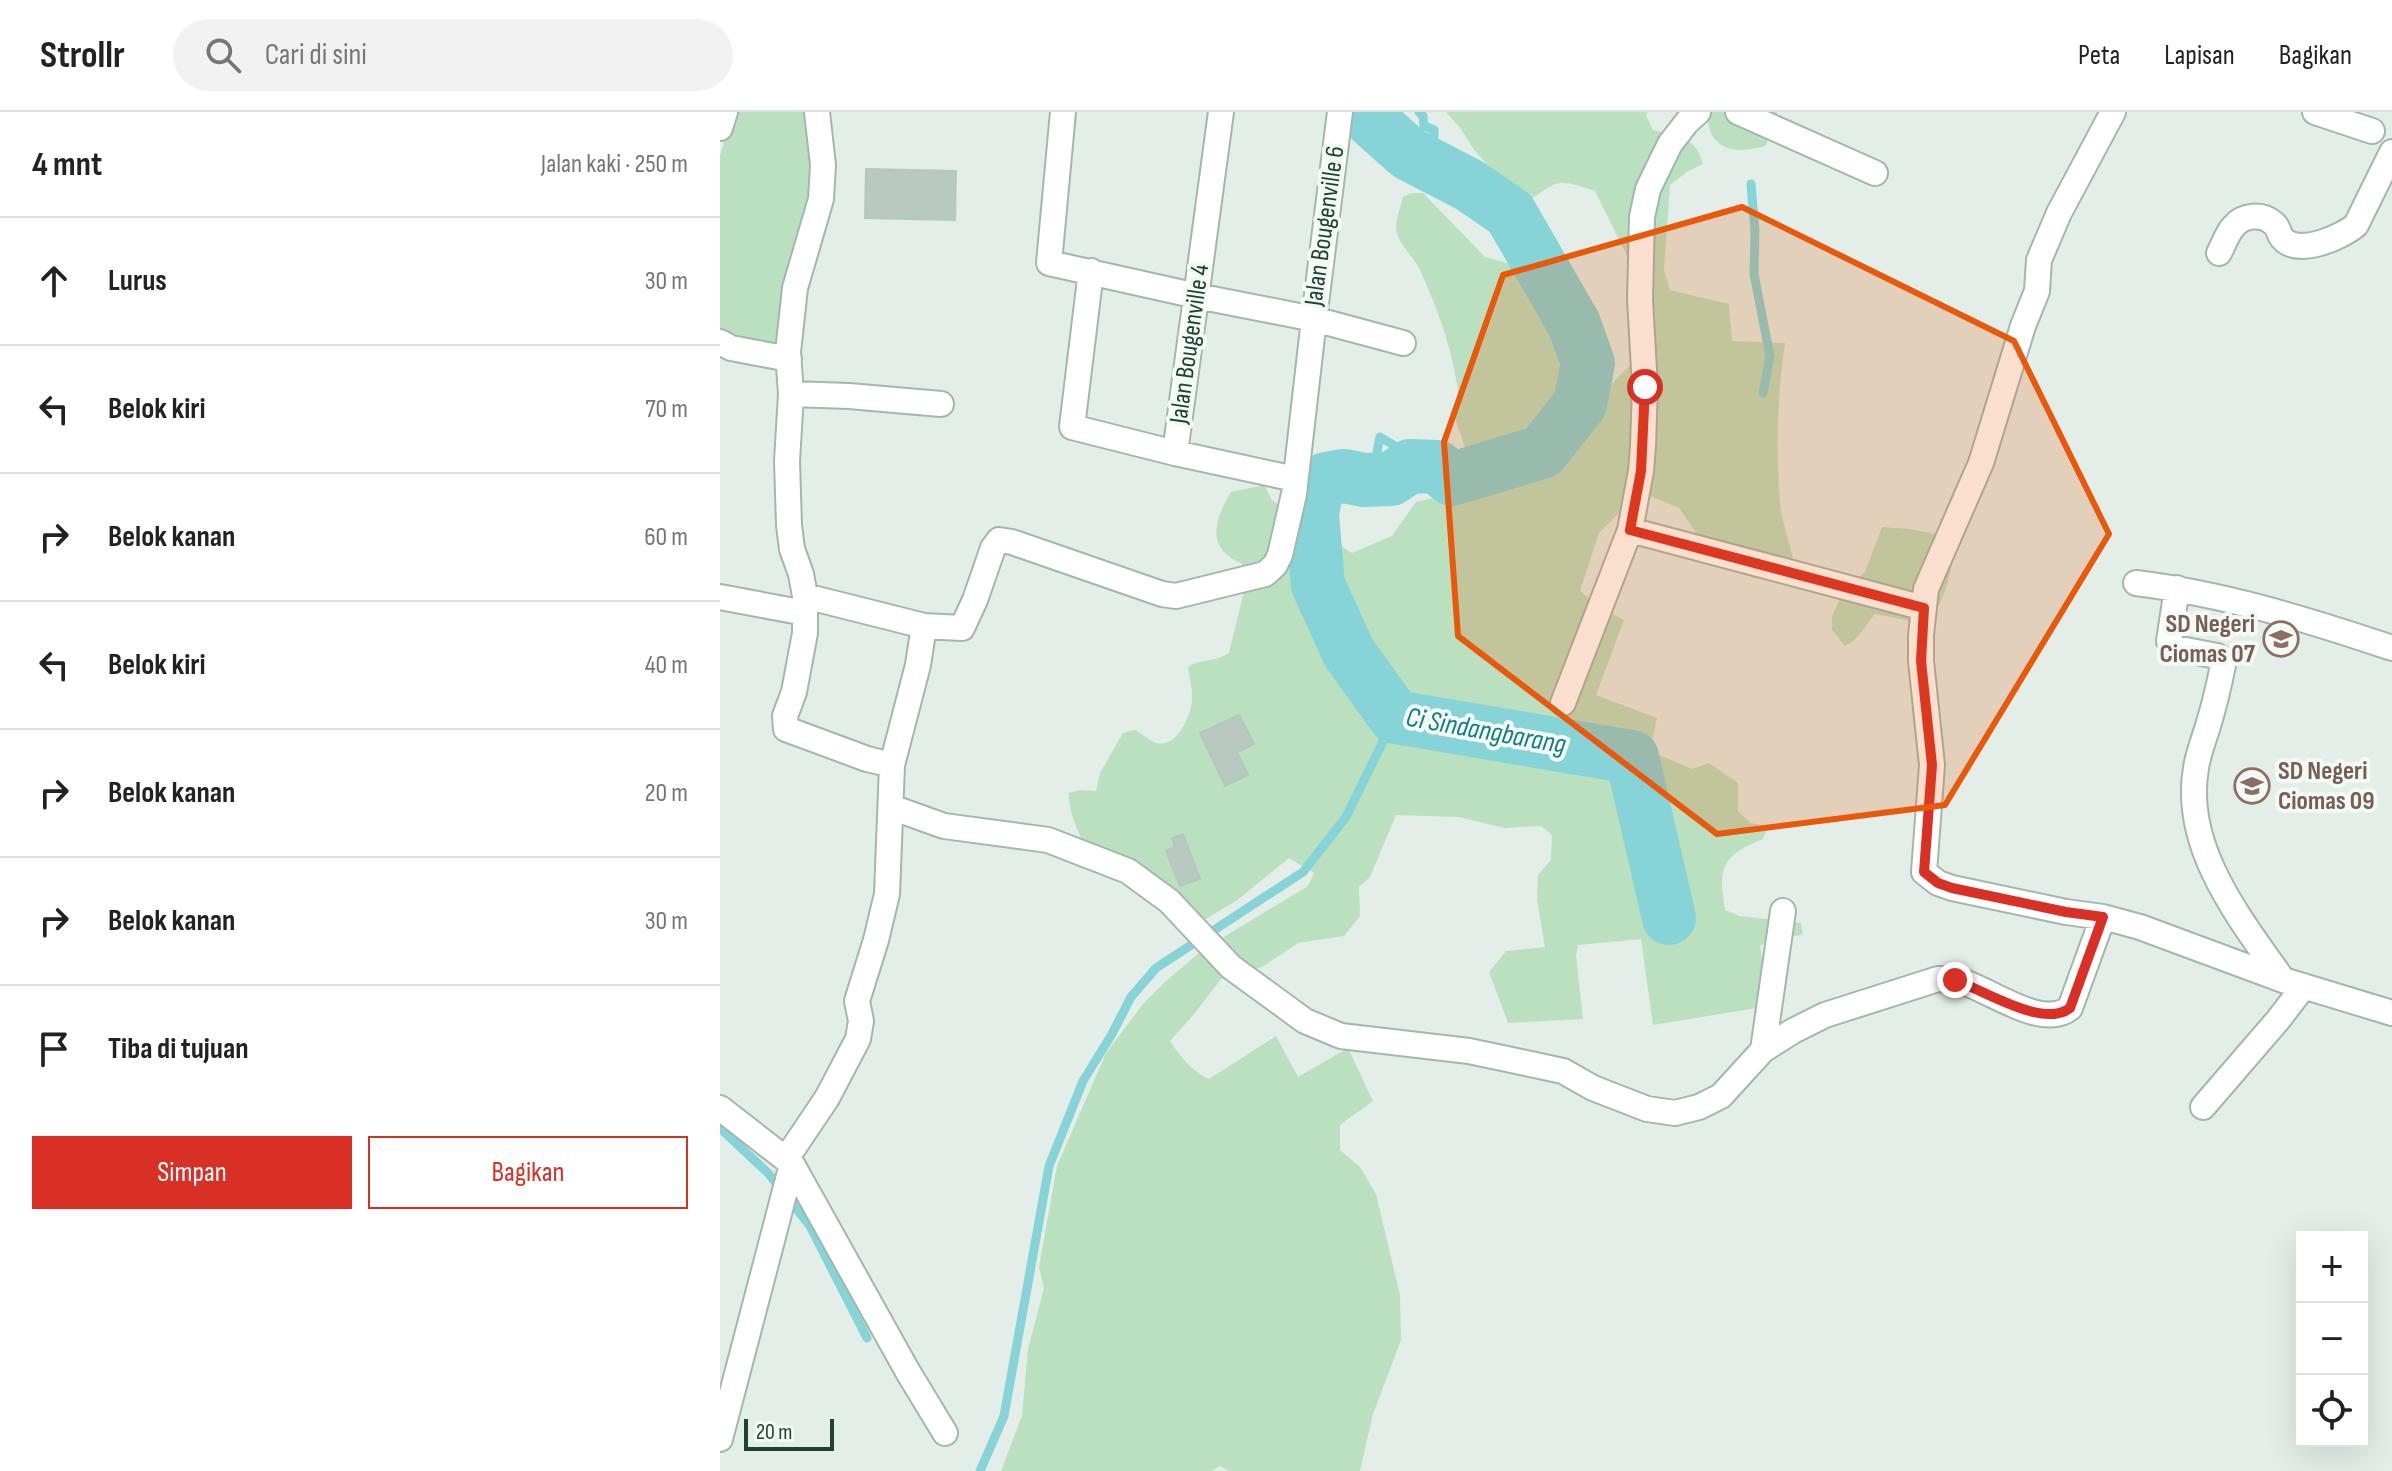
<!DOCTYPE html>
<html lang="id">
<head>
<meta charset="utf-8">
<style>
  :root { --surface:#fff; --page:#f2f2f2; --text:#222; --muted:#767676; --line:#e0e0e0; --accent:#d93025 }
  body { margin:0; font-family:"Sofia Sans Condensed",sans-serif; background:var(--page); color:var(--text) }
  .controls { position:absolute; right:24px; bottom:24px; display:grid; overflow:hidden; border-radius:0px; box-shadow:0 8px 32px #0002 }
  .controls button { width:72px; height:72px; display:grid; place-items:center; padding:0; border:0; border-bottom:2px solid var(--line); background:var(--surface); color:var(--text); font:40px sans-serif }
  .scale { position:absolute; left:24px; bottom:20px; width:90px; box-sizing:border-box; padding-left:8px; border:4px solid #214134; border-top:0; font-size:22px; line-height:28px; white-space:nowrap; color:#214134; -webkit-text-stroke:6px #f3faf6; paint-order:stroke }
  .stop { position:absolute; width:24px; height:24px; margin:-18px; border:6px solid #d93025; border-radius:50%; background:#fff }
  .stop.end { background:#d93025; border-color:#fff; box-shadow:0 2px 8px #0008 }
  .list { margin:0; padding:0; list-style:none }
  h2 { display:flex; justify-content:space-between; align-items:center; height:104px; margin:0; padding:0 32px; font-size:34px }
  h2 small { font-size:26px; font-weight:400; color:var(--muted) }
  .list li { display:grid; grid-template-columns:52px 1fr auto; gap:24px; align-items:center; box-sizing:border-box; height:128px; padding:0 32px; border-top:2px solid var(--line) }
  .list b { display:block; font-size:30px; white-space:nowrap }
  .list em { font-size:26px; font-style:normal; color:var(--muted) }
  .actions { display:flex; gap:16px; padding:24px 32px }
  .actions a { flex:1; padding:18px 0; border:2px solid var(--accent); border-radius:0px; text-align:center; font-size:28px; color:var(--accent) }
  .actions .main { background:var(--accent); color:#fff }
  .icon { flex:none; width:44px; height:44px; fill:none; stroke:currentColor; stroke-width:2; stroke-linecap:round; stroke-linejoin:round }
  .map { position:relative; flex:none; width:1672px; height:1359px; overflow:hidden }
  header { display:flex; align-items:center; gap:48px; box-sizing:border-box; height:112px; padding:0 40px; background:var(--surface); border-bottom:2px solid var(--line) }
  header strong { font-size:38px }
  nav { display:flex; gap:44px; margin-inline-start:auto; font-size:28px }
  .search { width:560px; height:72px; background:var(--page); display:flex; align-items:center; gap:20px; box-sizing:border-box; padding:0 28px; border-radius:44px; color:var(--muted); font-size:30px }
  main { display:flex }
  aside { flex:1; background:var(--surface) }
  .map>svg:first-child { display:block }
</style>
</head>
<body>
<header>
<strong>Strollr</strong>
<div class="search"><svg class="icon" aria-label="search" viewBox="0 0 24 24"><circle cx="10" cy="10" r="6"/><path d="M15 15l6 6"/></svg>Cari di sini</div>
<nav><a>Peta</a><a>Lapisan</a><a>Bagikan</a></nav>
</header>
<main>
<aside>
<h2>4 mnt<small>Jalan kaki · 250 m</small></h2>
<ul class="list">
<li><svg class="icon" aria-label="ahead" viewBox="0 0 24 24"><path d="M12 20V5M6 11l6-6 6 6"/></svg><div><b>Lurus</b></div><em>30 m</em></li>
<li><svg class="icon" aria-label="left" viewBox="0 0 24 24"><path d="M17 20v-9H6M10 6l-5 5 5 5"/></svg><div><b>Belok kiri</b></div><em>70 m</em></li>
<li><svg class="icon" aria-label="right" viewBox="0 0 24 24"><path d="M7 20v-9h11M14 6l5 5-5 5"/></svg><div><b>Belok kanan</b></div><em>60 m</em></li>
<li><svg class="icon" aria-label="left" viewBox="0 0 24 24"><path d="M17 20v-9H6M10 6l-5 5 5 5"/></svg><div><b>Belok kiri</b></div><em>40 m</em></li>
<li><svg class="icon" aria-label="right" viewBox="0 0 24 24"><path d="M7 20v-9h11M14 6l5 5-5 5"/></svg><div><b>Belok kanan</b></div><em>20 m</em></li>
<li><svg class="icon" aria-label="right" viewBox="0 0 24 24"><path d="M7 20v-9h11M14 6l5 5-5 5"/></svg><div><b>Belok kanan</b></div><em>30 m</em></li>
<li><svg class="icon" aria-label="arrive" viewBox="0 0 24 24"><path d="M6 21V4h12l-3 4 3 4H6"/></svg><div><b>Tiba di tujuan</b></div></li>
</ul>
<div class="actions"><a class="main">Simpan</a><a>Bagikan</a></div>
</aside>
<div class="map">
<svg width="1672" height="1359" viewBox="0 0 1672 1359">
  <rect width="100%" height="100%" fill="#e2eee7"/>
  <path fill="#bae0c0" d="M13,0H94L98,73L67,251L0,225V43Z
    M726,0H928L926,3L933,18C958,25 976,24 983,52L968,59L950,73L944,158L950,178L1009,192L1012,229L1065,231C1057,284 1056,338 1060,392C1062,410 1069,428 1073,446L1058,467L1033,466L986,435L959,396L920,380L879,421L860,479L882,497L904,508L876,583L937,606L930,639L972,657L989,651L1018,671V699L1030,711L1048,714L1043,727C1001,744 998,755 1005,798L1020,804L1081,811L1083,822L1040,833L1049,894L933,913L921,827L858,833L856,844L863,907L788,911L769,860L786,839L825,835L817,788L818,763L831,748L832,723L821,714L784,716L739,705L676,703L650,765L639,775L640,804L624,824L578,831L542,855L501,867L474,902L450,929C460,944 472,960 489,967L556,924L578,965L628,936L653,989L620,1013V1038L640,1055L656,1082L680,1183L681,1228L653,1302L640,1359H509L500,1354L492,1359H281L302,1304L308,1237L324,1176L319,1155L337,1054L386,941L423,892L446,869L484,837L588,774L594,761L569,746L516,789L477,812C446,793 411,775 381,753C364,739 348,702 349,681L360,678L376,679L380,661L403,621L415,618C421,621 432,630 436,631C457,637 472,602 472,587C473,577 469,565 468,555C482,546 493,551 509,541L525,475L522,452C516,449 509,445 505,441C487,423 501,397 511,380L544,373L552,388L632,441L672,424L696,390L742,379L752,356L732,297L739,287C734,241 719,200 700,158C693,144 677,131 676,115C676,105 681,94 683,85L692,81H703L765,145L787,151L808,166L838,209L855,245L857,268L872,282L884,280L913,250L922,174L875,79C835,65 837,69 804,92L754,38L741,17Z
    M986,0H1057V12L1045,34C1029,38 1007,43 994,26C989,20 988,8 986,0Z
    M1162,415L1190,417L1236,426C1231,457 1228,488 1206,512L1155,502C1145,513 1138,529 1125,534L1112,518V504L1124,478L1145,460Z"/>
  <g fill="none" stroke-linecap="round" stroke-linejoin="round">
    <path stroke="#86d4d7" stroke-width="9" d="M698,47L701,36L714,24V18L704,14L703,4L699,0
      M1031,72L1035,119L1034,162L1050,244L1043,281
      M656,367L655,350L660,325L675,334L690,354
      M0,1016L48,1061L90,1114L147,1226
      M260,1359L284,1304L329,1054L363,969L392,922L411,885L436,856L583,760L626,705L675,605"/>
    <path stroke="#86d4d7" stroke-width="54" d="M646,0L653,10L689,42L749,73L790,101L854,212L868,251L860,292L822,340L732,367L717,355L690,354L671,367L644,368L624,364L606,367L595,383L592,403L598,473L629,541L675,605L912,645L949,806"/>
  </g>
  <path fill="#b7c9c0" stroke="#b4c8be" stroke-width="2" d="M146,57L236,59L235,108L145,106Z
    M519,603L534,632L517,640L528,663L505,674L480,621Z
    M463,722L480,767L460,774L446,739L455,735L452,726Z"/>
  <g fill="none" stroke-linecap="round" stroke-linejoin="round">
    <defs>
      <path id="minor" d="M97,0L103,53L101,87L75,176L68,240L71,282L67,349L69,413L72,437L81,462L85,484V521L74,580L65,604L66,617L147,647L172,653L198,553L204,514L242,516L255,488L273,436L279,428L292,430L442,482L456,484L545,462L555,453L560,443L574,382L594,207L683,231
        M343,0L329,151L477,184L594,207L620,0
        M501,0L455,341L575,367
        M1018,0L1155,61
        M1393,0L1339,101L1319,148L1317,179L1303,214L1261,351L1206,477L1201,523V549L1212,653L1204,760L1218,771L1232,776L1346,800L1383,805L1420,815L1563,868L1672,901
        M1595,0L1652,19
        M0,16L5,0
        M1499,141C1504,132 1507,121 1514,114C1523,103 1542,101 1553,111C1559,115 1558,121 1562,126C1578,145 1622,125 1636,113L1672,40
        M371,159L352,315L455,341
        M0,230L11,236L69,247
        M71,282L129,284L221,292
        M910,418L921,359L923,334L925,275L920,188L922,105L928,77L950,32L967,10L978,0
        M1416,471C1504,482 1589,508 1672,536
        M1457,476L1449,529L1455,536L1497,544L1502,547L1503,553C1499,574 1494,594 1488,614C1484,627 1478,642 1476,656C1462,735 1520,807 1563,868
        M85,484L204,514
        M0,485L85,501
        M843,591L910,418L1204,496
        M171,695L224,714L328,728L408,759L449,789L511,855L585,909L621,924L749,939L801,950L843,959L873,976L927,997L955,1001L979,995L1001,984L1043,938L1073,919L1105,903L1218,867C1224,867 1231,867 1237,868C1267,875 1321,919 1350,896L1383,805
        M1043,938L1063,799
        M1483,995L1558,908L1584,874
        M0,996L72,1052L188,1260L225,1321
        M66,1047L107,986L138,927L141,909L137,889L156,828L167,782L172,653
        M0,1327L72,1052"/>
    </defs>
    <use href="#minor" stroke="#a4b7ae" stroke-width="28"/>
    <use href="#minor" stroke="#fff" stroke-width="24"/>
  </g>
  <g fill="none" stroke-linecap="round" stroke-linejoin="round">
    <path stroke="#d93025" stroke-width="10" d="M925,275L921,359L910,418L1204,496L1201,549L1212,653L1204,760L1218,771L1232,776L1346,800L1383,805L1350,896C1324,917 1263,878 1235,868"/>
  </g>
  <path fill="#e8590c" fill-opacity="0.2" stroke="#e8590c" stroke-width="6" stroke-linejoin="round" d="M1022,95L1294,229L1389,422L1225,693L997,722L738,524L724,330L783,163Z"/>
  <defs>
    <symbol id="school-ring" viewBox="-11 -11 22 22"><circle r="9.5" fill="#f3faf6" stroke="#8d6e63" stroke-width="1.5"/><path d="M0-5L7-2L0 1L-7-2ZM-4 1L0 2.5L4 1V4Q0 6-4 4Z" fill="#8d6e63"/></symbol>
  </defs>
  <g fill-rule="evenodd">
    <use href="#school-ring" x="1541" y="507" width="40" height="40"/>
    <use href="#school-ring" x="1512" y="654" width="40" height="40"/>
  </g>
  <g text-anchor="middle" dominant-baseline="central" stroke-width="8" stroke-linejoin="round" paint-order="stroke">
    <g font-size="26" fill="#214134" stroke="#f3faf6">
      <text transform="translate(605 114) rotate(-82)">Jalan Bougenville 6</text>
      <text transform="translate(470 232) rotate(-82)">Jalan Bougenville 4</text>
    </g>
    <g font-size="26" font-weight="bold" fill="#785e54" stroke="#f3faf6" text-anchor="end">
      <text x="1535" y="512">SD Negeri<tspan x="1535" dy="30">Ciomas 07</tspan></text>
      <text x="1558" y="659" text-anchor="start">SD Negeri<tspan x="1558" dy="30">Ciomas 09</tspan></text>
    </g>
    <g font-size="28" font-style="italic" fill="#157c82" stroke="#f3faf6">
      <text transform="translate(766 619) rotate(10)">Ci Sindangbarang</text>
    </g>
  </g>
</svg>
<div class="controls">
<button>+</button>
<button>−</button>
<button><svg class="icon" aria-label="locate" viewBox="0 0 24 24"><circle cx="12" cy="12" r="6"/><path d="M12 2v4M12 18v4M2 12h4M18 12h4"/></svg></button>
</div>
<div class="scale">20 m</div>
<div class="stop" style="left:925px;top:275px"></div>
<div class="stop end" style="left:1235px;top:868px"></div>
</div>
</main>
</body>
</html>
